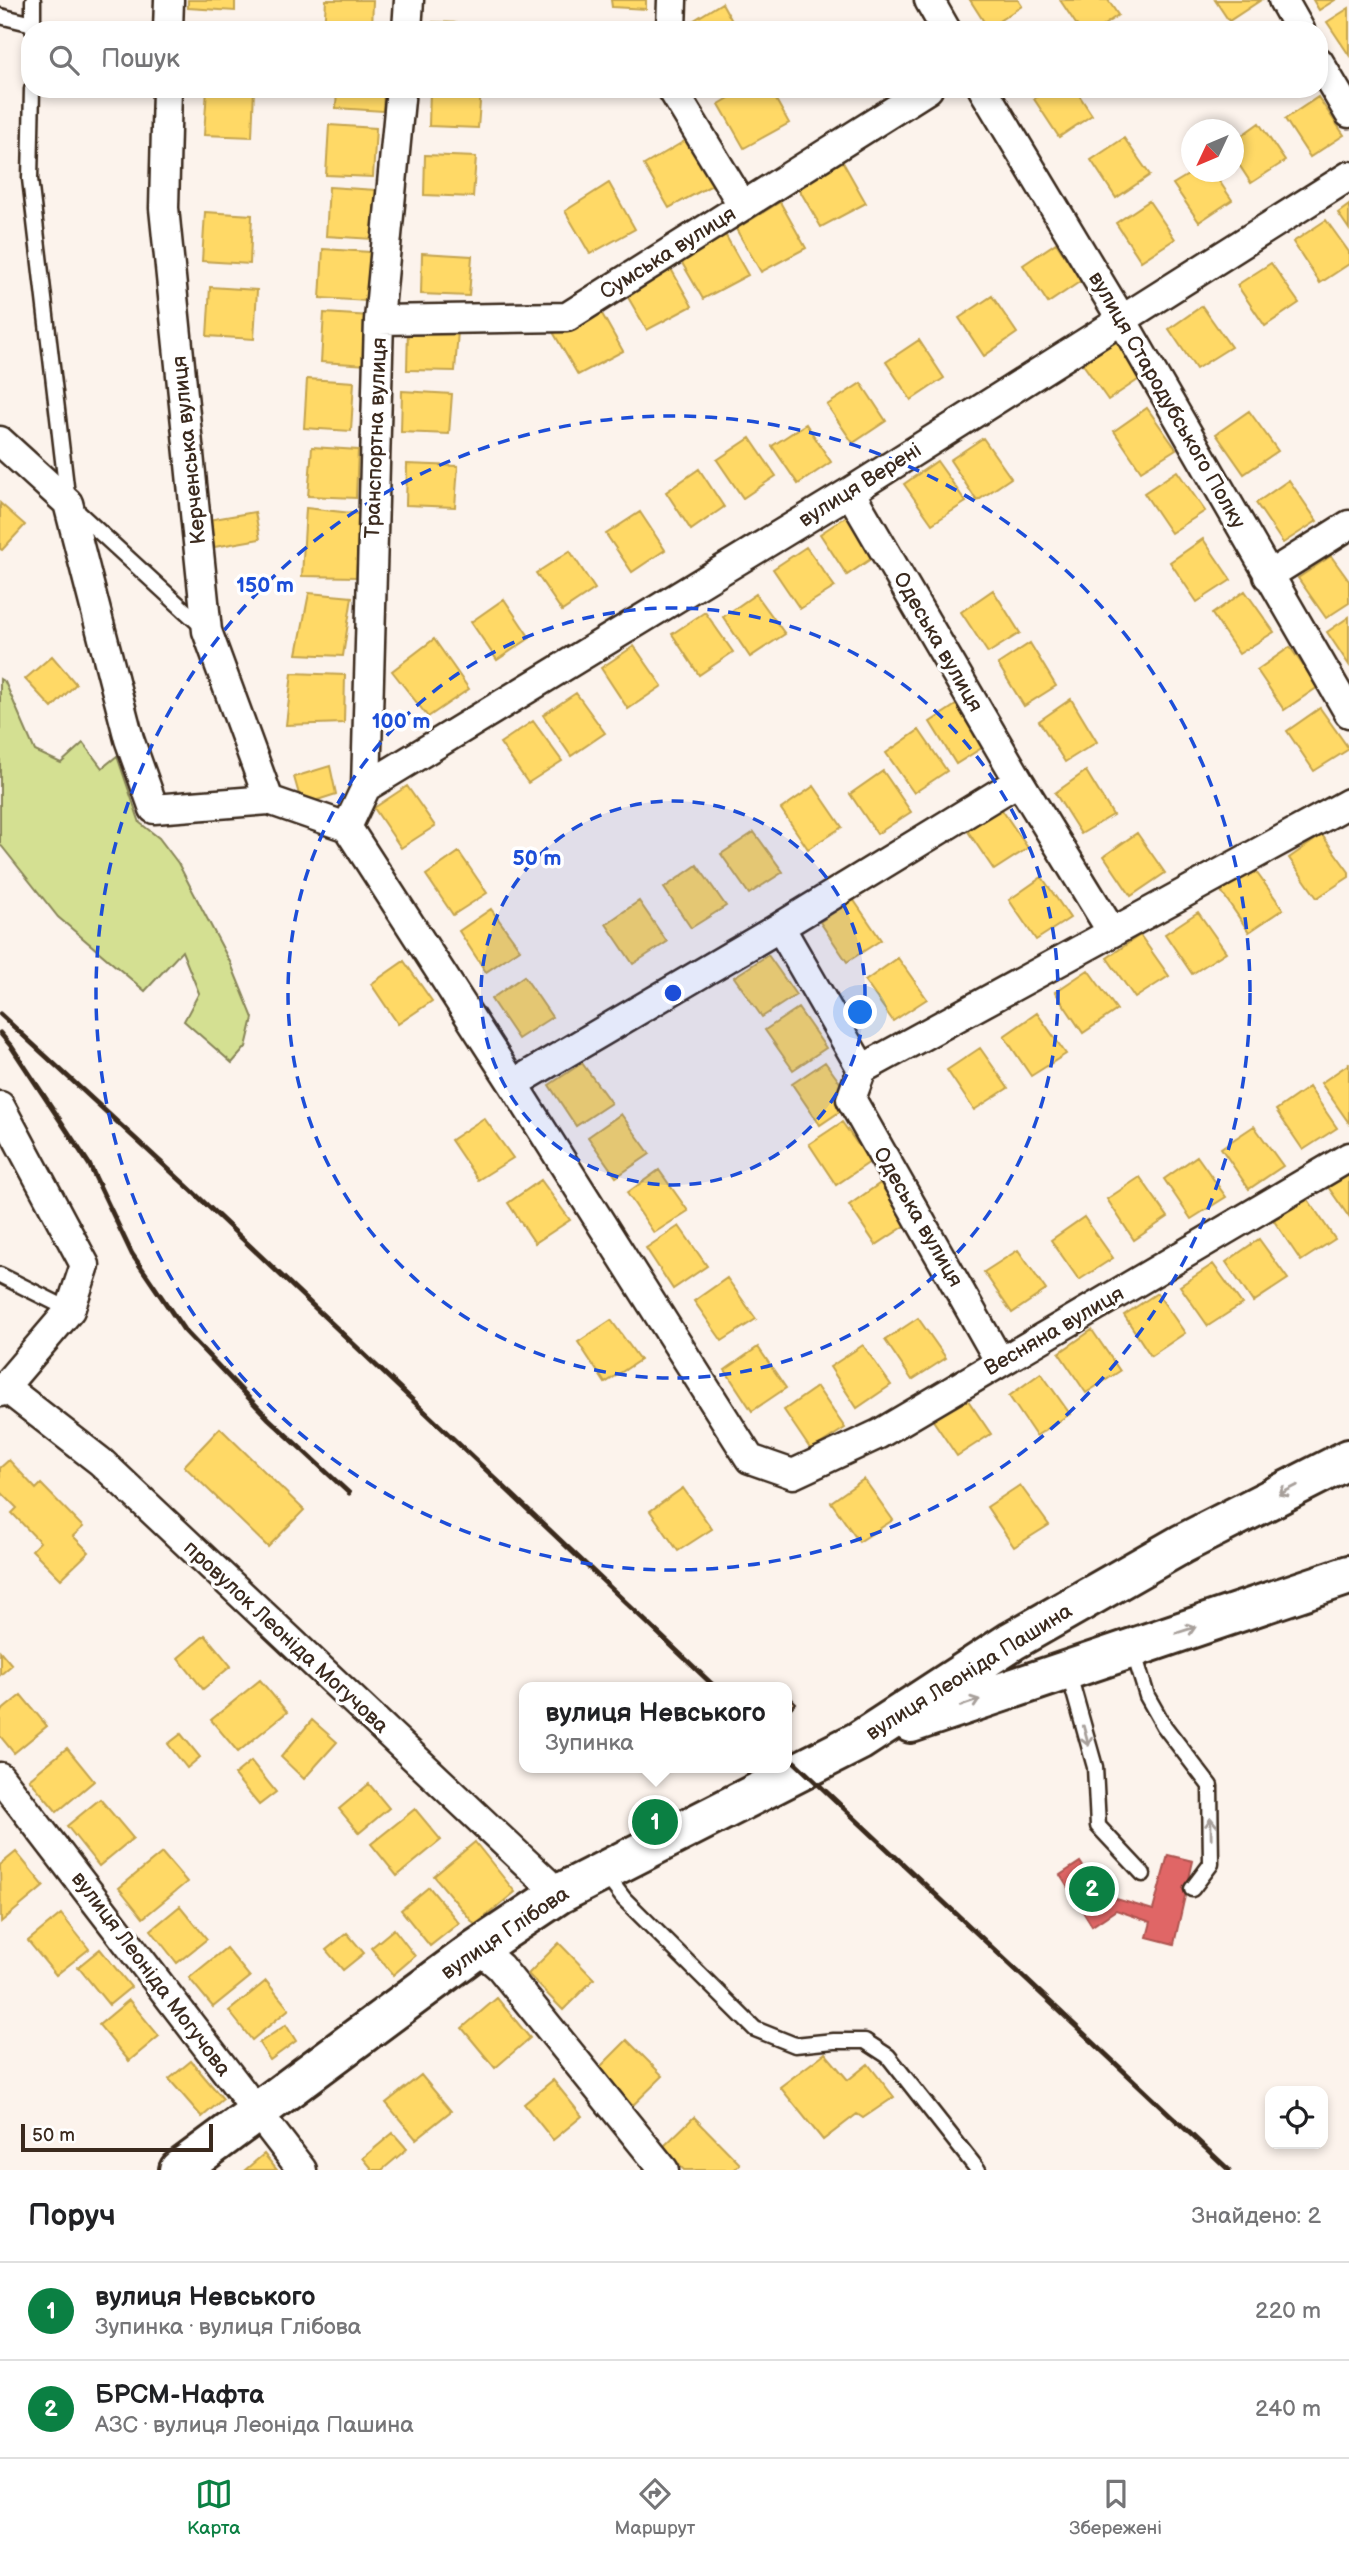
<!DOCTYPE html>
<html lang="uk">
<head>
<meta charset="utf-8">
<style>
  :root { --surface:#fff; --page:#f2f2f2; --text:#202124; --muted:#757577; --line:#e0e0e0; --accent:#0b8043 }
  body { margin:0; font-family:"Balsamiq Sans",sans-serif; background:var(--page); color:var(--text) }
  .controls { position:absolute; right:21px; bottom:21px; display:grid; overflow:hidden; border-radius:14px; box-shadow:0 4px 10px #0003 }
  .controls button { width:63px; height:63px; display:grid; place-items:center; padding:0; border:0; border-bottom:2px solid var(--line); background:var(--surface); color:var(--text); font:35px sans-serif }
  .compass { position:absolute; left:1181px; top:119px; width:63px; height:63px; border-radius:50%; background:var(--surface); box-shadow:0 4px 10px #0003; rotate:226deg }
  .scale { position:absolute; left:21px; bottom:18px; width:192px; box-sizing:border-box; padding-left:7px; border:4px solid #3b2a1e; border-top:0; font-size:19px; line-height:24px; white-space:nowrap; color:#3b2a1e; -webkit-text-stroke:5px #fff; paint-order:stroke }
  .you { position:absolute; left:861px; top:1013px; width:24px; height:24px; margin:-18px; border:5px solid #fff; border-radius:50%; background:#1a73e8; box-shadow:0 0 0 10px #1a73e833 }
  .badge { display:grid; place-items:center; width:46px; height:46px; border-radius:50%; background:var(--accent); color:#fff; font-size:23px; font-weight:700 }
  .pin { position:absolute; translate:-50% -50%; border:4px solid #fff; box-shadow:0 2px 7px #0006 }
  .popup { position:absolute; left:519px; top:1682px; width:273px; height:91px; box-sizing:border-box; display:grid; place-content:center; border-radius:14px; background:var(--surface); filter:drop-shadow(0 2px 5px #0005); font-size:23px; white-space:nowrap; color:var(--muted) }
  .popup b { font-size:26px; color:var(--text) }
  .popup::after { content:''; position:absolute; left:50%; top:100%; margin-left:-14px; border:14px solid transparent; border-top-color:var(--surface) }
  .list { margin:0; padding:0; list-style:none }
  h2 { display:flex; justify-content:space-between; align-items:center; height:91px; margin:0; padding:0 28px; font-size:30px }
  h2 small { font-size:23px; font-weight:400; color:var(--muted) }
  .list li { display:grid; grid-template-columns:46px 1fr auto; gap:21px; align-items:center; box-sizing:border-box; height:98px; padding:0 28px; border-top:2px solid var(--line) }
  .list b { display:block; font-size:26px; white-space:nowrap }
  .list p { margin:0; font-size:23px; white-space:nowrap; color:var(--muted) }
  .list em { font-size:23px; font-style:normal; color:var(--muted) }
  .icon { flex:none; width:38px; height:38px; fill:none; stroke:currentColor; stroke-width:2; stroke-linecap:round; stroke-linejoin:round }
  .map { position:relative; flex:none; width:1349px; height:2170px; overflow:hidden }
  .search { position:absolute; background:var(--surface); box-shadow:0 4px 10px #0003; left:21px; right:21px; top:21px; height:77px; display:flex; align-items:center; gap:18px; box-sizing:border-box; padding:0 24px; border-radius:28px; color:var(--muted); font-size:26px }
  .sheet { height:287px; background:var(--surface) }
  nav { display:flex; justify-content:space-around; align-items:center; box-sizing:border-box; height:98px; border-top:2px solid var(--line); background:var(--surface); font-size:19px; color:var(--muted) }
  nav a { display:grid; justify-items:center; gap:4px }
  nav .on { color:var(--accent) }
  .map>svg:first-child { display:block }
</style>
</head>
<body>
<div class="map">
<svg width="1349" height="2170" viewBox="0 0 1349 2170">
  <rect width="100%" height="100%" fill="#fcf3ec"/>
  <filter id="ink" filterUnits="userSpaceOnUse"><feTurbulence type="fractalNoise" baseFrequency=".0143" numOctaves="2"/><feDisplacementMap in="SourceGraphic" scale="14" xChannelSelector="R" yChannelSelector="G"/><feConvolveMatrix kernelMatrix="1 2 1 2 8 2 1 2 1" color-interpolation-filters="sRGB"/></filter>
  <g filter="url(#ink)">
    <path fill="#d4e092" stroke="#888558" stroke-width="2" d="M0,679L5,682L35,751L61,763L83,743L102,768L117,756L140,823L159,838L178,863L231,964L253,1018L246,1047L232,1063L184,1021L199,993L182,951L145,991L58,917L0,844Z"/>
    <path fill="#ffd966" stroke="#c4a450" stroke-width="2" d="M188,0H235V11L188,8Z
      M326,0H373L372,30H324Z
      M611,0H646V9L612,7Z
      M970,0H1018L1022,6L988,28Z
      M1060,0H1108L1118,15L1097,30H1080Z
      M1215,0H1261L1229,21Z
      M1313,0H1335L1319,10Z
      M722,3L737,30H678Z
      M1349,8V55L1327,22Z
      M433,22L484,24L483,30H433Z
      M207,89H254L252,137L204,135Z
      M337,89H384L383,111L336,108Z
      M430,89H481L478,128L429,126Z
      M744,89H770L789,123L744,148L719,104Z
      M1048,89H1075L1092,115L1059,137L1034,99Z
      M1318,97L1344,135L1310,157L1285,119Z
      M1259,123L1285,161L1251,183L1234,157V141Z
      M329,125L376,128L373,177L326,175Z
      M1124,138L1150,175L1116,198L1091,160Z
      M688,139L714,184L669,208L644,165Z
      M425,155L476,157L473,197L424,195Z
      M840,157L866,203L821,227L796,184Z
      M1193,172H1213L1232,200L1199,222L1173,184Z
      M609,183L635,229L590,254L565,211Z
      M329,187L376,190L373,239L326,236Z
      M1149,201L1175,239L1141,261L1116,223Z
      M780,202L806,248L761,272L736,229Z
      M1349,205V229L1338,213Z
      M205,212L252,215L250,264L202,261Z
      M1326,220L1349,252V264L1320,283L1293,242Z
      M722,229L748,275L703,299L678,256Z
      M1056,243L1081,281L1048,303L1023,265Z
      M323,249L370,252L367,301L320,298Z
      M422,253L472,256L469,296L421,294Z
      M666,260L692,306L647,330L622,287Z
      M1271,263L1299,303L1265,326L1237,285Z
      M210,287L257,290L254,339L207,336Z
      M992,296L1017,333L984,356L959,318Z
      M597,305L623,351L578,375L553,332Z
      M1202,306L1231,347L1196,369L1169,329Z
      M324,313L371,316L368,365L321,362Z
      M408,329L458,331L455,371L407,370Z
      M1113,337L1141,378L1108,400L1080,360Z
      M919,340L944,378L911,400L886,362Z
      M307,379L354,382L351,431L304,428Z
      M861,383L886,421L853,443L827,405Z
      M402,391L452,394L449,434L401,432Z
      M1147,408L1176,449L1141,471L1114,431Z
      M1249,411L1278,451L1244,474L1216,434Z
      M806,424L831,462L798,484L772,446Z
      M750,438L776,476L743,498L717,460Z
      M983,438L1011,478L977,501L950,460Z
      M312,447L358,450L356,498L308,496Z
      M937,461L966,502L932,524L904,484Z
      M407,464L458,466L455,507L406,505Z
      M699,469L724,507L691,530L666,492Z
      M1177,471L1205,511L1171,533L1144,493Z
      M1289,480L1317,521L1283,543L1256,503Z
      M0,503L25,525L2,550L0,549Z
      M306,508L360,514L356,577L302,576Z
      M255,512L260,539L214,547L208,520Z
      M640,512L665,550L632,572L606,534Z
      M853,512L881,552L847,575L820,534Z
      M1203,539L1231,580L1197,602L1170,562Z
      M806,547L835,587L800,609L773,569Z
      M570,551L595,589L562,611L536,573Z
      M1331,556L1349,581V603L1326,618L1298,578Z
      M993,590L1020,633L988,653L961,612Z
      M1245,591L1274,632L1239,654L1212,614Z
      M309,593L352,597L343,656L297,654Z
      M756,594L785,634L750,657L723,617Z
      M504,599L530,638L497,660L471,622Z
      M705,612L733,652L699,675L672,634Z
      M1349,617V665L1327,632Z
      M434,639L469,689L428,717L392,671Z
      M1030,643L1056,686L1024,706L998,664Z
      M634,646L662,686L628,709L601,668Z
      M1290,647L1318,687L1284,710L1257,670Z
      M52,656L76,684L52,708L25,679Z
      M292,673L345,675L344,723L286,725Z
      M576,693L605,733L571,756L543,715Z
      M1071,699L1097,742L1065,762L1039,721Z
      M962,701L988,744L956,764L930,722Z
      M1320,708L1349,749L1314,771L1287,731Z
      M533,721L562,761L528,783L500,743Z
      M919,730L947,771L914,793L886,753Z
      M330,766L336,794L302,805L294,777Z
      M883,771L911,812L877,834L850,794Z
      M1086,771L1113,815L1081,834L1055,793Z
      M407,786L435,826L401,848L374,808Z
      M814,786L842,827L808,849L781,809Z
      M1000,807L1028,848L994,870L967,830Z
      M754,832L783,872L749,894L721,854Z
      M1137,833L1165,873L1131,896L1104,856Z
      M1322,835L1349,872V877L1317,898L1289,858Z
      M459,852L487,893L453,915L426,875Z
      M697,865L726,906L691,928L664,888Z
      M1254,869L1283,909L1249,932L1221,891Z
      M1042,877L1070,918L1036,940L1009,900Z
      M853,899L881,940L847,962L820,922Z
      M639,901L667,942L633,964L606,924Z
      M491,909L520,949L486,972L459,931Z
      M1198,912L1226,952L1192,974L1165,934Z
      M1140,935L1169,976L1135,998L1107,958Z
      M768,955L796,995L762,1017L734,977Z
      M898,958L927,999L893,1021L865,981Z
      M404,961L432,1001L398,1024L371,984Z
      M1088,970L1117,1010L1083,1033L1055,992Z
      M524,976L552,1017L518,1039L491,999Z
      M798,1008L826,1048L793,1070L765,1030Z
      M1037,1013L1066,1054L1031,1076L1004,1036Z
      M980,1048L1008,1088L974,1110L947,1070Z
      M825,1062L854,1102L820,1125L792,1084Z
      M582,1063L611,1103L576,1126L549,1085Z
      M1349,1064V1123L1321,1083Z
      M1309,1087L1337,1128L1303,1150L1276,1110Z
      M621,1114L650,1154L616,1177L588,1137Z
      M484,1118L513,1158L478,1180L451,1140Z
      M842,1122L870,1162L836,1185L809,1144Z
      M1254,1126L1283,1166L1249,1189L1221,1148Z
      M1197,1156L1226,1197L1191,1219L1164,1179Z
      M1349,1168V1217L1326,1184Z
      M659,1170L688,1211L654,1233L627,1193Z
      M1140,1177L1168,1217L1134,1240L1107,1199Z
      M541,1180L570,1220L535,1243L508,1203Z
      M882,1182L911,1222L876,1245L849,1205Z
      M1307,1198L1335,1239L1301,1261L1274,1221Z
      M1084,1217L1113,1258L1079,1280L1051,1240Z
      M679,1226L707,1266L673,1289L646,1248Z
      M1259,1239L1288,1279L1253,1302L1226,1262Z
      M1018,1250L1046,1290L1012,1313L984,1272Z
      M1213,1264L1242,1304L1208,1326L1180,1286Z
      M727,1278L756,1319L722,1341L694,1301Z
      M1157,1293L1185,1333L1151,1356L1124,1315Z
      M918,1318L946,1358L912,1380L885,1340Z
      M611,1320L640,1360L605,1383L578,1342Z
      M1092,1330L1120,1371L1086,1393L1059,1353Z
      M863,1345L891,1385L857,1408L830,1367Z
      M758,1347L786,1388L752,1411L725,1370Z
      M1041,1373L1070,1414L1036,1436L1009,1396Z
      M817,1387L845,1428L811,1450L784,1410Z
      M963,1393L991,1434L957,1456L930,1416Z
      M220,1428L304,1510L268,1547L184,1466Z
      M9,1460L36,1489L41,1484L83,1527L73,1536L89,1552L61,1579L32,1550L40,1542L12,1513L17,1508L0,1491V1468Z
      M864,1479L893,1520L859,1542L831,1502Z
      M1020,1485L1049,1525L1014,1547L987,1507Z
      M683,1488L712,1529L678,1551L650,1511Z
      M205,1635L231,1666L203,1689L178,1658Z
      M0,1651L12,1665L0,1675Z
      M260,1680L287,1712L238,1752L211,1720Z
      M21,1695L47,1726L14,1753L0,1736V1712Z
      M312,1720L337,1742L304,1779L281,1757Z
      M181,1734L200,1757L187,1768L168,1744Z
      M67,1748L94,1781L57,1812L29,1779Z
      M251,1761L276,1792L259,1805L234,1775Z
      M369,1784L389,1808L359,1833L339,1809Z
      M100,1799L133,1838L99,1866L67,1826Z
      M415,1809L441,1840L397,1876L371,1844Z
      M475,1842L515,1892L475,1925L434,1876Z
      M16,1852L44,1886L1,1922L0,1865Z
      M162,1853L187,1882L143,1918L119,1888Z
      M429,1887L459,1923L430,1946L401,1910Z
      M180,1906L207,1939L177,1963L151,1930Z
      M61,1914L89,1949L56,1975L28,1941Z
      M394,1929L415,1956L393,1975L371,1948Z
      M347,1933L364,1953L343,1970L326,1950Z
      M559,1943L594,1979L563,2010L528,1974Z
      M226,1948L250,1977L213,2007L189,1978Z
      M100,1949L131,1987L109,2005L78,1967Z
      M266,1981L289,2009L252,2040L229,2011Z
      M497,1998L530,2038L495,2068L462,2028Z
      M129,2000L159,2036L129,2061L99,2025Z
      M286,2025L296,2041L270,2060L259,2043Z
      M627,2040L663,2076L631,2107L596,2071Z
      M825,2053L848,2080L868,2064L894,2097L863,2118L857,2114L823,2140L780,2087Z
      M191,2061L223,2099L202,2117L169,2079Z
      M421,2075L451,2111L416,2139L386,2103Z
      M553,2080L582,2116L553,2140L524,2104Z
      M694,2117L740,2164L734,2170H684L662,2148Z
      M393,2133L407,2149L382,2170H373L363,2158Z
      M264,2154L277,2170H245Z"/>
    <path fill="#e06666" stroke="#ae5450" stroke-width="2" d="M1168,1855L1193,1861L1174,1944L1147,1937L1151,1922L1116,1910L1092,1926L1060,1875L1080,1862L1105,1900L1110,1897L1153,1910Z"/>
    <path fill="#efc49e" stroke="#3b2a1e" stroke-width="2" d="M786,1693L796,1703L786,1713Z"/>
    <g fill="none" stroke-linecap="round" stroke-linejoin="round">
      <defs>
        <path id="service" d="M0,16L33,24
          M33,30V0
          M32,89L30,179L68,503L204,628
          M0,1275L70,1310
          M1133,1650L1147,1696L1164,1726L1210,1786L1211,1864L1192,1889
          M1068,1671L1095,1767L1098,1826L1143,1874
          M605,1874L624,1899L755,2029L795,2045L834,2041H865L888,2056L978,2170"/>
        <path id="minor" d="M929,0L946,30
          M1283,0L1300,30
          M168,30L169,0
          M407,30L409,0
          M671,30L672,0
          M1319,62L1349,113
          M167,89L164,208L207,631L269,800
          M672,89L743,206
          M983,89L1122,320L1349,713
          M379,320L567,317L928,89
          M0,441L68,503L129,739L154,809L269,800L347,827L366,787L379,320L401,89
          M850,492L1026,793
          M1268,576L1349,525
          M366,787L850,492L1349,176
          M347,827L513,1084L750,1459L793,1474L879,1434L1349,1157
          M780,927L862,1069L1349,803
          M862,1069L851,1099L1000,1362
          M513,1084L780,927L1019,781L1112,932
          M0,1106L85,1265L70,1310L0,1392
          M6,1388L101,1462L559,1894
          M0,1777L302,2170
          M478,1948L500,1967L664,2170"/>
        <path id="secondary" d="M911,1723L1349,1575
          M179,2170L478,1948L559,1894L859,1741L1012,1641L1182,1544L1349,1459"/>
      </defs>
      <use href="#service" stroke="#3b2a1e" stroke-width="19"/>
      <use href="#minor" stroke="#3b2a1e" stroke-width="33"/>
      <use href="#secondary" stroke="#3b2a1e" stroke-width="44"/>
      <use href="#service" stroke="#fff" stroke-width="14"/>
      <use href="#minor" stroke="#fff" stroke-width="28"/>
      <use href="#secondary" stroke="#fff" stroke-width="38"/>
      <path stroke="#3b2a1e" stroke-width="5" d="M0,1014L190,1189L715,1687
        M0,1033L11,1046L89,1164L132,1254L184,1330L269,1419L349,1493
        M786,1754L1229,2170"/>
    </g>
    <defs><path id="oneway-shaft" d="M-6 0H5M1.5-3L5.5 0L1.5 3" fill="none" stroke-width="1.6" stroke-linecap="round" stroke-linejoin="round" transform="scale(1.75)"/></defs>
    <g stroke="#a79f9a">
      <use href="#oneway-shaft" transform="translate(1288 1490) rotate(153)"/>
      <use href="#oneway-shaft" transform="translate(1186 1630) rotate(-18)"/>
      <use href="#oneway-shaft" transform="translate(970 1703) rotate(-19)"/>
      <use href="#oneway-shaft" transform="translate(1086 1736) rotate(75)"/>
      <use href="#oneway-shaft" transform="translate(1211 1828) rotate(-91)"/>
    </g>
  </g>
  <circle cx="673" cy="993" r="192" fill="#1d4ed8" fill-opacity=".12"/>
  <g fill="none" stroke="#1d4ed8" stroke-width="3.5" stroke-dasharray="12 9">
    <circle cx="673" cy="993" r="192"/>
    <circle cx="673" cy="993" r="385"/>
    <circle cx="673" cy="993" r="577"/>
  </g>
  <g text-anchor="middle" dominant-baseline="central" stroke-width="7" stroke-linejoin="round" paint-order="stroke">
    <g font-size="21" fill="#3b2a1e" stroke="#fff">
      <text transform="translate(668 253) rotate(-32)">Сумська вулиця</text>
      <text transform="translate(1167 400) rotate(60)">вулиця Стародубського Полку</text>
      <text transform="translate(376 438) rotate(-88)">Транспортна вулиця</text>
      <text transform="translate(189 450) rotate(-96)">Керченська вулиця</text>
      <text transform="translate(860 485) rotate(-32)">вулиця Верені</text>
      <text transform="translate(938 642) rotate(60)">Одеська вулиця</text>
      <text transform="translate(918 1217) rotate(60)">Одеська вулиця</text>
      <text transform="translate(1054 1331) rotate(-30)">Весняна вулиця</text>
      <text transform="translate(286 1637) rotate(43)">провулок Леоніда Могучова</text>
      <text transform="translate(969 1672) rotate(-32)">вулиця Леоніда Пашина</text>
      <text transform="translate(505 1933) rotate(-34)">вулиця Глібова</text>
      <text transform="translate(151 1974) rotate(53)">вулиця Леоніда Могучова</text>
    </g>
  </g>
  <circle cx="673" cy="993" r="10" fill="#1d4ed8" stroke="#fff" stroke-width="3.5"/>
  <g font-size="21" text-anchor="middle" font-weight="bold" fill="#1d4ed8" stroke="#fff" stroke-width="7" stroke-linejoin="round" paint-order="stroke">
    <text x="265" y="592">150 m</text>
    <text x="401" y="728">100 m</text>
    <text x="537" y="865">50 m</text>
  </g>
</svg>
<div class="controls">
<button><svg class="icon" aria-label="locate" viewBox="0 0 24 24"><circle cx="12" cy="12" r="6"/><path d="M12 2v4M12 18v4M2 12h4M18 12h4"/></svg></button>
</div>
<svg class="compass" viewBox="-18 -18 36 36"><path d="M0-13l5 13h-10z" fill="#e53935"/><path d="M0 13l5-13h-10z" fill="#757577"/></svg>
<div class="scale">50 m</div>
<div class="you"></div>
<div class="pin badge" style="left:655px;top:1822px">1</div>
<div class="popup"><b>вулиця Невського</b>Зупинка</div>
<div class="pin badge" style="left:1092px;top:1889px">2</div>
<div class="search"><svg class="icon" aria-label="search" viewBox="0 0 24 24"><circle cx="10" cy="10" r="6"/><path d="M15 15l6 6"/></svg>Пошук</div>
</div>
<section class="sheet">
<h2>Поруч<small>Знайдено: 2</small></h2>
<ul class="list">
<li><span class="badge">1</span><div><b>вулиця Невського</b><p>Зупинка · вулиця Глібова</p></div><em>220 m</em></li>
<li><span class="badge">2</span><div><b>БРСМ-Нафта</b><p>АЗС · вулиця Леоніда Пашина</p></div><em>240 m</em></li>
</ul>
</section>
<nav>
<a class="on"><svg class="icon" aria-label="map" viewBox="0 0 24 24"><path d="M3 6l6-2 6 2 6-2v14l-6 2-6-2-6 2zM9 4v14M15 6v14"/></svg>Карта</a>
<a><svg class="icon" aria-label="directions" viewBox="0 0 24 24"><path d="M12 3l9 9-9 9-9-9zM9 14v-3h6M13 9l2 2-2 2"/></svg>Маршрут</a>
<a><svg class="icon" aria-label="saved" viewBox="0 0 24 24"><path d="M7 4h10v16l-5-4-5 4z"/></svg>Збережені</a>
</nav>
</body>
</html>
